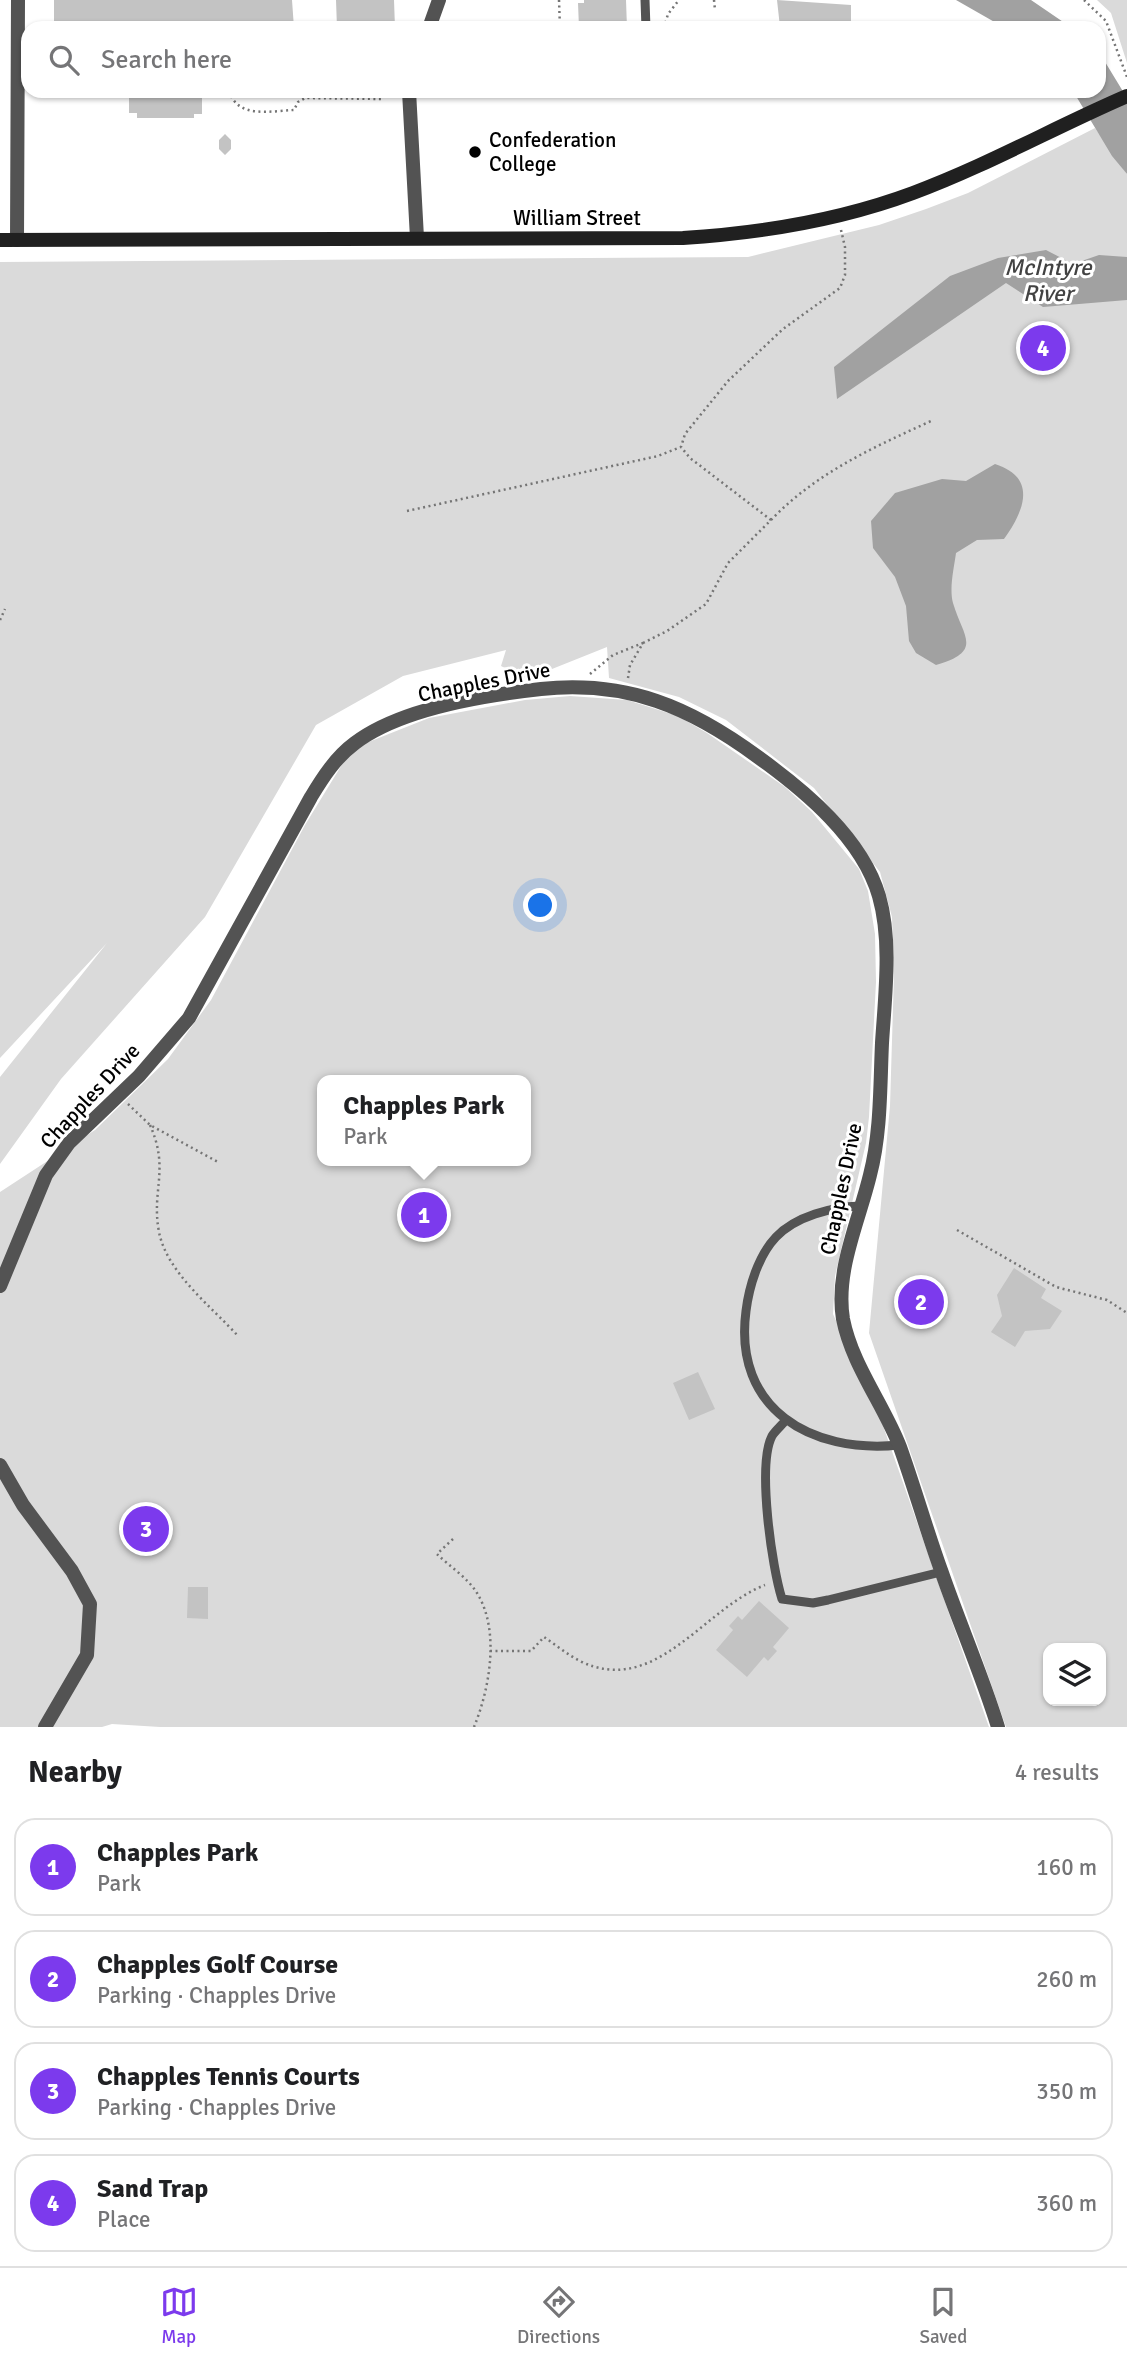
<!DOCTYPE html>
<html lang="en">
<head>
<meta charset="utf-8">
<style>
  :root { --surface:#fff; --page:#f2f2f2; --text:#202124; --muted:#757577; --line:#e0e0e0; --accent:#7c3aed }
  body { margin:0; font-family:Signika,sans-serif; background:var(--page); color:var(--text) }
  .controls { position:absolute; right:21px; bottom:21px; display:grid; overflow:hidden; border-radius:14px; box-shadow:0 2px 5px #0004 }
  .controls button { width:63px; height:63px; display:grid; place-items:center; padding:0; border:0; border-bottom:2px solid var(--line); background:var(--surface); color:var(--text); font:35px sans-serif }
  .you { position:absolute; left:541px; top:906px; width:24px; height:24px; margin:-18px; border:5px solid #fff; border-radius:50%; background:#1a73e8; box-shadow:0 0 0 10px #1a73e833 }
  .badge { display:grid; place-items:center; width:46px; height:46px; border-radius:50%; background:var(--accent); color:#fff; font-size:23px; font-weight:700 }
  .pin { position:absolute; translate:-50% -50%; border:4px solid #fff; box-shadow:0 2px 7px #0006 }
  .popup { position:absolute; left:317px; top:1075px; width:214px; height:91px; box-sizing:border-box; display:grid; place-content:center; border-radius:14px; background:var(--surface); filter:drop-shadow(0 2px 5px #0005); font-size:23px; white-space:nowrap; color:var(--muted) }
  .popup b { font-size:26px; color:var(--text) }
  .popup::after { content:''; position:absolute; left:50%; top:100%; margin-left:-14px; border:14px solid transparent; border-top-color:var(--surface) }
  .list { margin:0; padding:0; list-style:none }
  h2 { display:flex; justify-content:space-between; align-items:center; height:91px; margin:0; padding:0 28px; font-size:30px }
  h2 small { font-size:23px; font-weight:400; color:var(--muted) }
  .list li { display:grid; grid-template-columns:46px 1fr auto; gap:21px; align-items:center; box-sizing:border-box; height:98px; margin:0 14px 14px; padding:0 14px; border:2px solid var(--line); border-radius:21px }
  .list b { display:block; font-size:26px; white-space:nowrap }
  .list p { margin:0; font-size:23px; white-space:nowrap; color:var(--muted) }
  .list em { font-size:23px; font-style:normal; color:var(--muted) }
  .icon { flex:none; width:38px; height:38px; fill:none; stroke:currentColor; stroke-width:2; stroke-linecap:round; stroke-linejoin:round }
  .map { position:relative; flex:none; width:1127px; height:1727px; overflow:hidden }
  .search { position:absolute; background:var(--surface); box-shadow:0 2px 5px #0004; left:21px; right:21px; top:21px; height:77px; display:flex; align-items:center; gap:18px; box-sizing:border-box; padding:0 24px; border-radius:21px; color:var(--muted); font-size:26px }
  .sheet { height:539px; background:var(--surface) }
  nav { display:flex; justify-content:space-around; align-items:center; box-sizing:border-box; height:98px; border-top:2px solid var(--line); background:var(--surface); font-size:19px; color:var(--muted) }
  nav a { display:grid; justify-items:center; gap:4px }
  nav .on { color:var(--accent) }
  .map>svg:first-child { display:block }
</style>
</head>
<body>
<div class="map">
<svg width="1127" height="1727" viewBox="0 0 1127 1727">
  <rect width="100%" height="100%" fill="#fff"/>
  <path fill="#dadada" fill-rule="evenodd" d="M1097,0H1127V63L1111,13Z
    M1095,128L1127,174V1727H1006L869,1333L890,1106L894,975L892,917L880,872L814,788L726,720L679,697L609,678L607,647L527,679L501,666L506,650L403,676L316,725L205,917L61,1079L0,1164V1077L107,943L0,1058V262L748,257L879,225L926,209L968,193ZM1048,1648H1101V1701H1048Z
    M570,696L627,700L678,716L707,733L785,787L812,812L859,869L868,891L875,934L876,982L869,1117L866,1143L835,1276L833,1314L881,1420L989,1727H160L112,1724L102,1727H0V1192L95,1130L168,1059L211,1000L305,825L346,758L361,745L429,718L525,700ZM322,1080H526V1161H322Z"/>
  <path fill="#a1a1a1" d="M956,0H1031L1072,28H1005Z
    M1099,52L1127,98V174L1112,156L1073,91H1099Z
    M1046,250L1073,264L1099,255L1127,257V300L1043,307L1006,283L837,399L834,367L950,276L998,258Z
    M995,464C1038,478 1024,511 1004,539L977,540L956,553C954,568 949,588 953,603C963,637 984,651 936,665L916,653L909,641L906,606L895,577L873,548L871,521L895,493L942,479L966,481Z"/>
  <path fill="#c3c3c3" d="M54,0H292L294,28H54Z
    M336,0H394L395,28H337Z
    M584,0H626L627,28H579L578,3H584Z
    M777,0L851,5V27H780Z
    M129,91H202V114H194V118H137V113H129Z
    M225,134L231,140V149L225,155L219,149V140Z
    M1014,1268L1046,1289L1041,1298L1062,1311L1050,1329L1025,1331L1015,1347L991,1332L1002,1316L997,1295Z
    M698,1372L715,1409L689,1420L673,1383Z
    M188,1587H208V1619L187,1618Z
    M759,1601L789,1628L773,1647L777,1651L768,1661L764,1657L747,1677L716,1650L733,1630L729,1626L738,1616L742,1620Z"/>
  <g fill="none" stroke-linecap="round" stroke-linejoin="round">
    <path stroke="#757575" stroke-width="2.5" stroke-dasharray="2 3.5" stroke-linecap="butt" d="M559,0L560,28
      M714,0L715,10
      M1084,0L1106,21L1127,77
      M664,28L668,14L679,0
      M229,91C238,119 270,111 294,110L298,102L305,98L383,99L384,91
      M407,511L658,456L681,447
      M771,520C816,473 872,448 931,421
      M0,620L5,609
      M643,643L667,631L706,604L728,563L771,520L690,458L681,447L685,434L728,381L783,329L840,288L845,275V247L841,230
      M590,674L613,655L643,643L630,665L628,678
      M128,1104L150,1125L218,1162
      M150,1125C170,1170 151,1190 159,1232C167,1273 212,1307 238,1336
      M957,1230L1056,1287L1107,1300L1127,1313
      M453,1539L437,1554C449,1566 468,1578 477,1593C500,1630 490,1688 474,1727
      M490,1651H531L544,1637C556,1645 568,1655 580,1661C655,1698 704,1608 765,1585"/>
    <path stroke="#535353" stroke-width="9" d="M645,0L646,28
      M860,1206C832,1207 796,1216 776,1237C758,1256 749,1287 746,1311C733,1409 811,1454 899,1445
      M786,1420C782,1425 775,1431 772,1436C757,1465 772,1568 782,1599L813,1603L828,1600L941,1572"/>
    <path stroke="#535353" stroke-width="14" d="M429,28L439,0
      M409,91L417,238
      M17,240L18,0
      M0,1286L46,1175L69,1143L139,1076L189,1018L311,797C323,777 336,757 355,743C400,709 486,695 541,689C627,680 690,707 758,757C805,791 862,838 879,896C892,941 885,996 882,1043C880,1087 881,1133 870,1175C859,1221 835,1271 843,1319C852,1365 884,1405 900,1447C915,1489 927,1532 942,1573C960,1625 982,1675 998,1727
      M0,1465L23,1505L72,1571L90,1604L87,1655L45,1727"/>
    <path stroke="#202020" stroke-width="14" d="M0,240L683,238C762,233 838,221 913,193C986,166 1055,127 1127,96"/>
  </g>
  <circle fill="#000" stroke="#fff" stroke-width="2.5" cx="475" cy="152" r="7"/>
  <g text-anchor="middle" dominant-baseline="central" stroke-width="6" stroke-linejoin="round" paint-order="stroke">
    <g font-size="21" fill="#000" stroke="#fff" text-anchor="start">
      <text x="489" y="140">Confederation<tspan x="489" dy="24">College</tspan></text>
    </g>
    <g font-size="21" fill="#000" stroke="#fff">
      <text x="577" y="218">William Street</text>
      <text transform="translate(484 682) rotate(-11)">Chapples Drive</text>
      <text transform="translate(90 1096) rotate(-47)">Chapples Drive</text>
      <text transform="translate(841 1189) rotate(-78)">Chapples Drive</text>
    </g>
    <g font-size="23" font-style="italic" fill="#424242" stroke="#fff">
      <text x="1048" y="267">McIntyre<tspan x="1048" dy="26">River</tspan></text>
    </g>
  </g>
</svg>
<div class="controls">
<button><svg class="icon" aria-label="layers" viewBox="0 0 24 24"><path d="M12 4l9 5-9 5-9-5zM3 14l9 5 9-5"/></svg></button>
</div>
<div class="you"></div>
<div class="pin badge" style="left:424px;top:1215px">1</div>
<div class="popup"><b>Chapples Park</b>Park</div>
<div class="pin badge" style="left:921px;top:1302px">2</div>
<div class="pin badge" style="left:146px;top:1529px">3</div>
<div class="pin badge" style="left:1043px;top:348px">4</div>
<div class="search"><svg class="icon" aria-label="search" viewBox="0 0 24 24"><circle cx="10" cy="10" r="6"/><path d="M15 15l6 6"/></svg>Search here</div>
</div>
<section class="sheet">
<h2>Nearby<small>4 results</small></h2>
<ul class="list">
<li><span class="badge">1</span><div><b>Chapples Park</b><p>Park</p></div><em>160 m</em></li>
<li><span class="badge">2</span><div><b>Chapples Golf Course</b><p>Parking · Chapples Drive</p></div><em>260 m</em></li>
<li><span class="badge">3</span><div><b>Chapples Tennis Courts</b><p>Parking · Chapples Drive</p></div><em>350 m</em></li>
<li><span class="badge">4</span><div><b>Sand Trap</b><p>Place</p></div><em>360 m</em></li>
</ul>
</section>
<nav>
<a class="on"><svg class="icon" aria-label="map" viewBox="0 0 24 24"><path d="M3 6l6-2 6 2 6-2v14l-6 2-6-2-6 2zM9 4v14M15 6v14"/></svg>Map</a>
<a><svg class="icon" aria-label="directions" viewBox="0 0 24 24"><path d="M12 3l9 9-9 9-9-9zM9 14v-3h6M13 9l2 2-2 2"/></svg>Directions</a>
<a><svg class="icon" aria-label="saved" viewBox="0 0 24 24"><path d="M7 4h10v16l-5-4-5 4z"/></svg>Saved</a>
</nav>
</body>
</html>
